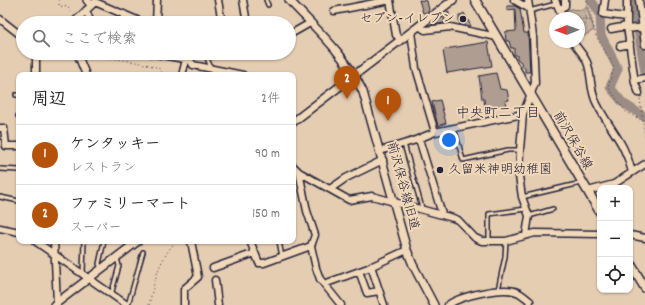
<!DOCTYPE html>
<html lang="ja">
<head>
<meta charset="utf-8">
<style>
  :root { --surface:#fff; --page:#f2f2f2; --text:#222; --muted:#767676; --line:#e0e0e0; --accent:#b45309 }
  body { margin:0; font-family:Dekko,"Klee One",sans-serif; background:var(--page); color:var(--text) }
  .controls { position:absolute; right:12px; bottom:12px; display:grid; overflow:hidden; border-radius:8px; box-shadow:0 1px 3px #0004 }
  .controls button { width:36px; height:36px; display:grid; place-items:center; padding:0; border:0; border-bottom:1px solid var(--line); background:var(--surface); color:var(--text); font:20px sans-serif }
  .compass { position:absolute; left:549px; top:12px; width:36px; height:36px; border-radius:50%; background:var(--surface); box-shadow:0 1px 3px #0004; rotate:269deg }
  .you { position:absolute; left:449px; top:140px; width:14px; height:14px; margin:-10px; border:3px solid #fff; border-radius:50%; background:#1a73e8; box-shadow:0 0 0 6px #1a73e833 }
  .badge { display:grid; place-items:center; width:26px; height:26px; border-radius:50%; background:var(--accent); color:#fff; font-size:13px; font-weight:700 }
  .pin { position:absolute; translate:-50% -33px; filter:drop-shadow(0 1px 2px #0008) }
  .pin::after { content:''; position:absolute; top:21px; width:14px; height:12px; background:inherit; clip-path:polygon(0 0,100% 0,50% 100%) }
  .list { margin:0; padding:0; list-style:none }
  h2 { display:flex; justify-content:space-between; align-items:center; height:52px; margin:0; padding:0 16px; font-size:17px }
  h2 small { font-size:13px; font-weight:400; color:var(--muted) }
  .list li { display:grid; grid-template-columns:26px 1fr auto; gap:12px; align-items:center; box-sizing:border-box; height:60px; padding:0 16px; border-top:1px solid var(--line) }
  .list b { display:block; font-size:15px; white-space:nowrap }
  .list p { margin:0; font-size:13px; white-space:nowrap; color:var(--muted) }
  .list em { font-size:13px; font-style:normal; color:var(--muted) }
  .icon { flex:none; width:22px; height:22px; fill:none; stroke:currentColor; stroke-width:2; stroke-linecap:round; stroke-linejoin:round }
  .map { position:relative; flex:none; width:645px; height:305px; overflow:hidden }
  .search { position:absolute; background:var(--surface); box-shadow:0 1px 3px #0004; left:16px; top:16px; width:280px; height:44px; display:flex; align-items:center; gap:10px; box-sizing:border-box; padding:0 14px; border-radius:22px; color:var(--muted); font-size:15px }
  .panel { position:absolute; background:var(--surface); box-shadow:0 1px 3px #0004; left:16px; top:72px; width:280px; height:172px; border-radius:8px }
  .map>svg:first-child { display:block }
</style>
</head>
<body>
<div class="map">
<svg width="645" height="305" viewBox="0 0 645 305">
  <rect width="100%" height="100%" fill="#e5cdb2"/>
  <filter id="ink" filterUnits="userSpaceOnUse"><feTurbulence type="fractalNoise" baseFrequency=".025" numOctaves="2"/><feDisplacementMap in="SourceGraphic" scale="8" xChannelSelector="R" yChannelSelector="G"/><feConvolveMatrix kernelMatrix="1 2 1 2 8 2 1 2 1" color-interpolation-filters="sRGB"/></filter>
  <g filter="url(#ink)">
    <path fill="#c4b19e" stroke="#736a6c" d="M587,6L594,30L582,37L579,34V18H564L562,12L571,9L582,10Z"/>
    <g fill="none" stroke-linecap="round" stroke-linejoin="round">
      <path stroke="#9a8b84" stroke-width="9" d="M591,0L600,14L601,35L618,69L610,87L623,103L645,117
        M633,0L645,72"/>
    </g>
    <path fill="#af9d91" stroke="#22223b" d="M419,0L427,1L429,10L428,12L423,13Z
      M507,6H515L520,9L524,33H528L530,72H525V67H522L521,62L517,59V55H514V48H511L509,41H506L505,32L516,31L515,9L507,10Z
      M449,12V17H444L445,23L431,25L443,17H439Z
      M464,13L471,26L469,27L461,25L459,22V16Z
      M488,42L492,66L447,73L443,51L445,49Z
      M496,73L500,89L507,90L509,100L505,101L506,105L485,109L484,99H482L479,76Z
      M440,100L446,123L438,126L432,102Z"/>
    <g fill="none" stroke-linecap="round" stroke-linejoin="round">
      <defs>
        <path id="service" d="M266,0L268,5
          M529,11L556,4
          M282,22L283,23
          M205,53L211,68
          M16,95H19
          M18,116H19
          M454,128L463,160L508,150H520
          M404,144L422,208
          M0,169L19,170
          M0,197L19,201
          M522,197L581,183
          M529,216L553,209
          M279,241L282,257
          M489,242V214L526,209
          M101,268L99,264L104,241
          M83,273L84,241
          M498,290L505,257L506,241
          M111,295L119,266L117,258
          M128,305L143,252"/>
        <path id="minor" d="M218,0L222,23
          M243,0L247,23
          M514,0L528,8
          M555,0L563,18
          M605,0L603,14L626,17
          M627,0V26L635,83L639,93
          M639,0L645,45
          M95,2L144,23
          M559,9L565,6V0
          M86,10L91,23
          M334,11L390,0L396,35L400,39
          M0,19L23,37
          M73,23L95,2
          M123,23L124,14
          M156,23L157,0
          M419,26L425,30L450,27L497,37
          M611,29L627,26
          M627,29L645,27
          M411,32L416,68L435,132
          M289,35L310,23
          M573,42C578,49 586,57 588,65C592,79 590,92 597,104C610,130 625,142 632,172
          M620,46L630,44
          M36,53V75
          M77,53L86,75
          M150,53L190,60L193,65L243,75
          M182,75L186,60
          M635,80L645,78
          M0,128H4L6,146H19
          M419,139L442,214
          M380,151L413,141L435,132L523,114
          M293,166L299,172L349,200L372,196L453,218L458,220L475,238L482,241H506L535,233L600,234
          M299,172L307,211L315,235L311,246L316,268L320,279L341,305
          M330,189L346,178L383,160
          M588,191L614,184L645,164
          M0,228L19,232
          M526,235L529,216L522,197L519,176L520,150L523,114L535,83L533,36L528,0
          M630,235L645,238
          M35,241L127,305
          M54,241L57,303
          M255,253L259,263H264L311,246
          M371,266L384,305
          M213,268L255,253L250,241
          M359,271L367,293L379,291
          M215,280L218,305
          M324,284L368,268L407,250
          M184,305V289L198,277L191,241
          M448,305C460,296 503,286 517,292C522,294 526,298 530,301L529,305"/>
        <path id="tertiary" d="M87,0L91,5
          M289,0C316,29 346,55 363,92L407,250L413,265L434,305
          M293,122L453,0
          M54,305L138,241"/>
        <path id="secondary" d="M475,0L600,212
          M630,263L645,288"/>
      </defs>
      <use href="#service" stroke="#22223b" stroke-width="6"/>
      <use href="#minor" stroke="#22223b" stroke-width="9"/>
      <use href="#tertiary" stroke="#22223b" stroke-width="10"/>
      <use href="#secondary" stroke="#22223b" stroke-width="11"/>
      <path stroke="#22223b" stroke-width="1" stroke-dasharray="1 3" stroke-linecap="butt" d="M59,0V6L68,7L72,15
        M587,0L596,36L614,67L608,87L626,112L643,121
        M586,18L593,23
        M579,21L585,18L584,11L588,7
        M579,30L586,24L585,18
        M580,30L582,37
        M90,53L91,56C104,57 154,63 161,70V75
        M640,99L645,136
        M149,305C155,279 158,262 176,241"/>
      <use href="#service" stroke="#f1d8b9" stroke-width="3"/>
      <use href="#minor" stroke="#f1d8b9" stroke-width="6"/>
      <use href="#tertiary" stroke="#f1d8b9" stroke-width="7"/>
      <use href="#secondary" stroke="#f1d8b9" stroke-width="8"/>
    </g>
  </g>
  <g fill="#22223b" stroke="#f1d8b9" stroke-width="1.5">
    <circle cx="463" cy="19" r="4"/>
    <circle cx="440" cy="170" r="4"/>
  </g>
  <g text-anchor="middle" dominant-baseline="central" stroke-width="4" stroke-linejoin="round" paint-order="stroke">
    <g font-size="13" fill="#22223b" stroke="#f1d8b9" text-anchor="end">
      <text x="455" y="19">セブン-イレブン</text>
      <text x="448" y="170" text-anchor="start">久留米神明幼稚園</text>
    </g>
    <g font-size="13" fill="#22223b" stroke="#f1d8b9">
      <text transform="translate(572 141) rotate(60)">前沢保谷線</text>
      <text transform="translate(402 186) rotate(75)">前沢保谷線旧道</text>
    </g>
    <g font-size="14" fill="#22223b" stroke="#f1d8b9">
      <text x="498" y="114">中央町二丁目</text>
    </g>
  </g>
</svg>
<div class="controls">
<button>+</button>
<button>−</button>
<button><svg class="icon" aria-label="locate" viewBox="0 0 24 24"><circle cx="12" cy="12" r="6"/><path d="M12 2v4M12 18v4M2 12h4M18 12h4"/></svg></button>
</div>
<svg class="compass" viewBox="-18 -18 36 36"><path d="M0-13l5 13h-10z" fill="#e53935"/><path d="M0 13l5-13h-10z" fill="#767676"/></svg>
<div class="you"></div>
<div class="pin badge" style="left:388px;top:121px">1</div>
<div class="pin badge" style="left:347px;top:99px">2</div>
<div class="search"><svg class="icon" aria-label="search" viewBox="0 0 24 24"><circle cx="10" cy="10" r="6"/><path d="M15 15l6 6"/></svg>ここで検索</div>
<section class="panel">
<h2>周辺<small>2件</small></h2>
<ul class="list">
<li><span class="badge">1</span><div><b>ケンタッキー</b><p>レストラン</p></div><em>90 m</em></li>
<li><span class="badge">2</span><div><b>ファミリーマート</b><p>スーパー</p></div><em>150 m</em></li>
</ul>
</section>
</div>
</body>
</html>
